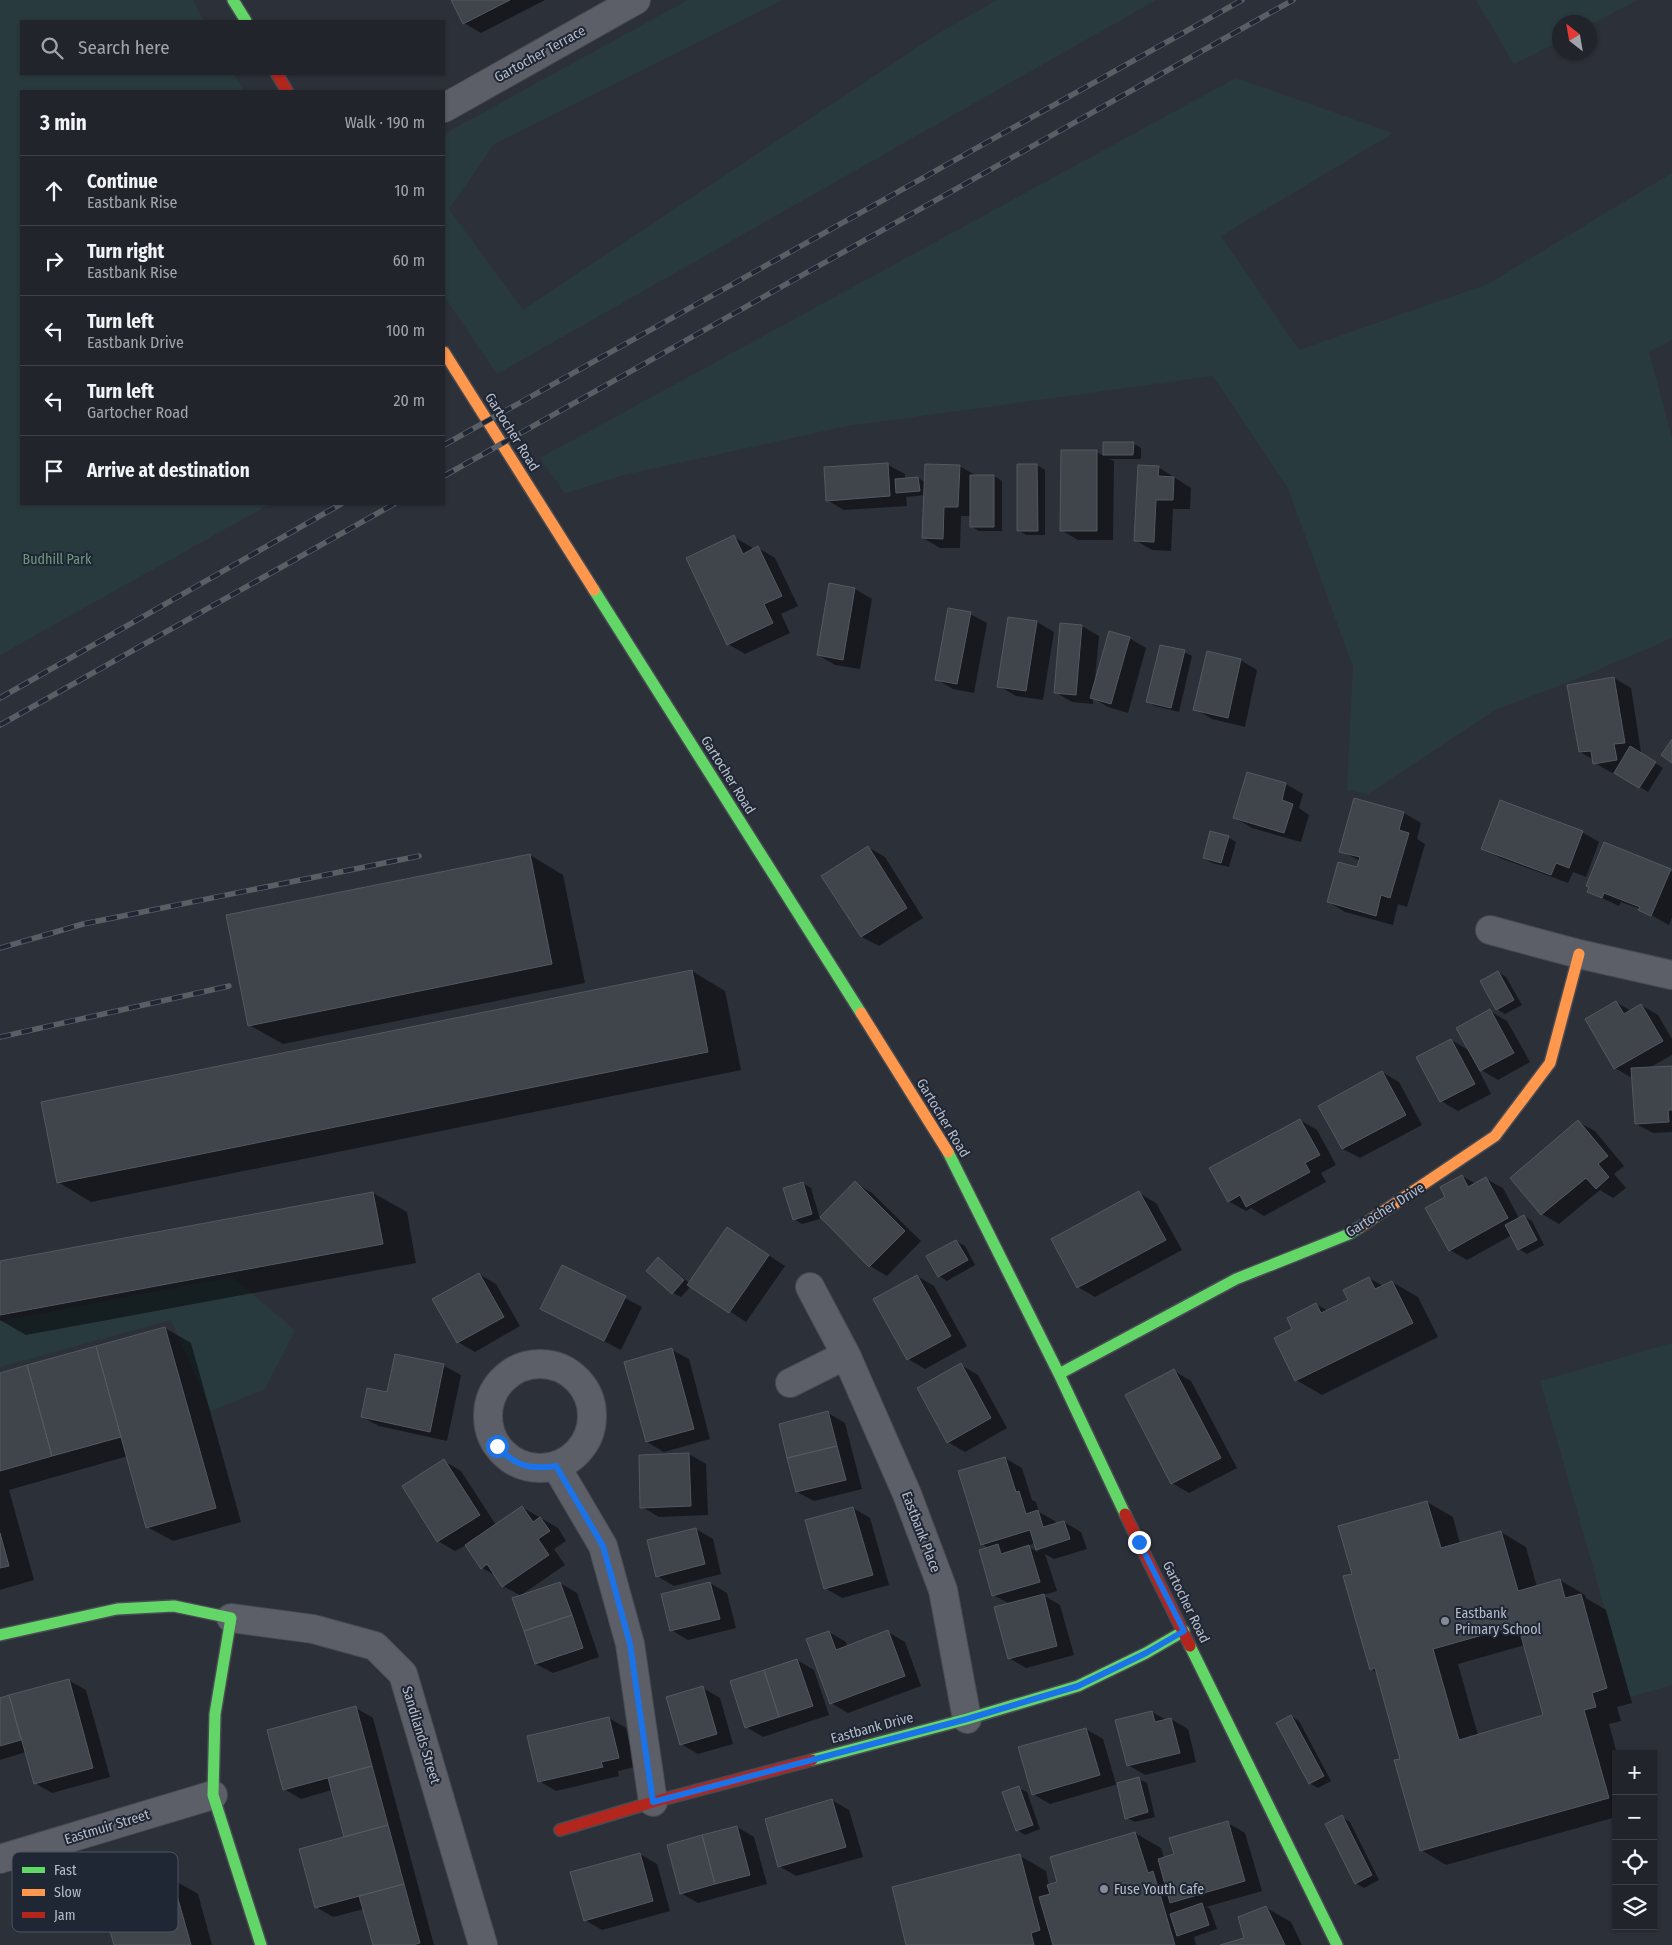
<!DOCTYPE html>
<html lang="en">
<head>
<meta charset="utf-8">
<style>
  :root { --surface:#21242b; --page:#292c33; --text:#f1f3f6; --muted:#a2a4a9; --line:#3e4147 }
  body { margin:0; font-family:"Fira Sans Condensed",sans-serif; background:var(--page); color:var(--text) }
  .controls { position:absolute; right:15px; bottom:15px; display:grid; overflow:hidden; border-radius:0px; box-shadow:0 1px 4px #0004 }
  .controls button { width:45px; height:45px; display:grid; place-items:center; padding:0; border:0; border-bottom:1px solid var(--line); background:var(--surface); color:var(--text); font:25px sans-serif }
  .compass { position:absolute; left:1552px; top:15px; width:45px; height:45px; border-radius:50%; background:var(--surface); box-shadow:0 1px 4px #0004; rotate:329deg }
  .stop { position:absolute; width:15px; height:15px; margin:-11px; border:4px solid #1a73e8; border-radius:50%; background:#fff }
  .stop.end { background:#1a73e8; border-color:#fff; box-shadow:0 1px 5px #0008 }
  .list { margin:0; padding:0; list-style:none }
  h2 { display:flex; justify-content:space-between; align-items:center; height:65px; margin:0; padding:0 20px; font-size:21px }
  h2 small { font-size:16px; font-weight:400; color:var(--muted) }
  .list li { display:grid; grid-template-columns:32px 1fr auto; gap:15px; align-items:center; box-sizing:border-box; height:70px; padding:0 20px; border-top:1px solid var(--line) }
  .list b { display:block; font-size:19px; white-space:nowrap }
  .list p { margin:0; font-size:16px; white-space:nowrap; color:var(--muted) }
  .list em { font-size:16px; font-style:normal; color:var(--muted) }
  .icon { flex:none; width:28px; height:28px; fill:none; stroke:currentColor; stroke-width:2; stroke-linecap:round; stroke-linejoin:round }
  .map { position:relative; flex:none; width:1672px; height:1945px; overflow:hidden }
  .search { position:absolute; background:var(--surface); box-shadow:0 1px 4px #0004; left:20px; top:20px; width:425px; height:55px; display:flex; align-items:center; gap:12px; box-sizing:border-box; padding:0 18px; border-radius:0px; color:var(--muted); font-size:19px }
  .panel { position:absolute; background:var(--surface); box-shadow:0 1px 4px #0004; left:20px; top:90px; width:425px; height:415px; border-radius:0px }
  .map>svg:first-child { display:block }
</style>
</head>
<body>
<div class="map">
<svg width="1672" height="1945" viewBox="0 0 1672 1945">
  <rect width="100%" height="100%" fill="#2c3039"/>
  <path fill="#293a3f" d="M0,0H193L204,21H21V74H234L244,91H21V504H270L0,655Z
    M688,0H782L494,144L449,209L523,310L939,33L997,0H1156L497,374L444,296V134Z
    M1476,0H1638L1590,25V22H1560L1559,41L1514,64Z
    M1236,78L1393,133L1221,236L1299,350L1488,284L1672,173V340L1649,352L1672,438V638L1574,680L1495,710L1368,794L1347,790L1353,667L1288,488L1213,376L847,426L624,475L565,493L540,458Z
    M232,1277L295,1330L265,1389L211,1411L171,1320L0,1367V1321Z
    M1672,1343V1685L1630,1697L1540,1381Z"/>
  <path fill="#0007" fill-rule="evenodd" d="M452,0H545L481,33L464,23Z
    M1104,443H1133L1141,448V459H1109L1114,461L1113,540H1078L1061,530L1097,452L1104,456Z
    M888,465L905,474V479L918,478L925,482L959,466L977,476H994L1002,481V531H979L971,526V516H961L960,548H940L923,538L925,495L906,497L907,506L844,510L827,500Z
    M1018,465H1037L1045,470V535H1026L1018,530Z
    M1158,467L1191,488L1190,509H1173L1171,551L1152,550L1135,540Z
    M734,537L751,547L753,550L758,548L775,558L798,606L781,614L790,633L745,654L728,644Z
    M855,589L872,599L860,669L835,665L818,655Z
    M970,614L987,623L974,693L953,689L936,679Z
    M1037,622L1054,632L1043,700L1016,696L999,686Z
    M1082,626L1099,636L1095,679L1129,638L1146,648L1128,713L1108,707L1093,698V704L1072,702L1055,692Z
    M1184,652L1192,656L1179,712L1155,706L1147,702Z
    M1240,660L1257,670L1245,727L1212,719L1195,709Z
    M1614,678L1631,688L1641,752H1639L1663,768L1648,792L1615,772L1612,773L1595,763L1594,760L1580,752Z
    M1286,784L1303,794L1299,808L1309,815L1301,842L1252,828L1235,818Z
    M1355,800L1404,813L1421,823L1417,839L1425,844L1407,907L1398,904L1393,925L1345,912L1328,902L1358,868L1360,861L1341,851Z
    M1582,832L1599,842L1586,877L1573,872L1568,883L1500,858L1483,848Z
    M1228,837L1236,842L1229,867L1212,863L1204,858Z
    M868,847L885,857L923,918L879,946L862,937L823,876Z
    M530,855L563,875L585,983L283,1044L249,1025Z
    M1670,870L1672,872V917L1669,925L1640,909L1621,902L1619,906L1589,892Z
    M692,971L725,991L741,1070L91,1202L58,1182Z
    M1498,972L1506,977L1522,1005L1505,1014L1497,1009Z
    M1616,1002L1631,1011L1641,1005L1658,1015L1672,1039V1055L1647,1069L1672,1067V1132L1653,1133L1636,1124L1633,1077L1632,1078L1615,1068Z
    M1490,1011L1507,1021L1530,1062L1498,1080L1478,1068L1491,1094L1458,1111L1441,1101L1451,1040L1470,1051Z
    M1382,1072L1399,1082L1422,1125L1360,1158L1343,1149Z
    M1300,1120L1317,1130L1336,1165L1321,1173L1326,1182L1264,1216L1251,1208L1246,1211L1228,1201Z
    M1578,1122L1595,1131L1624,1166L1614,1174L1626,1188L1613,1198L1600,1190L1559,1224L1542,1214L1511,1178Z
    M1462,1176L1476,1184L1486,1179L1503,1188L1519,1218L1524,1216L1532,1221L1544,1245L1527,1254L1519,1249L1512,1235L1467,1260L1450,1250Z
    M803,1183L811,1188L820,1219L802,1224L794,1219Z
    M855,1183L872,1193L921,1241L887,1276L870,1266Z
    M373,1193L407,1212L416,1263L26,1335L0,1320V1262Z
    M1139,1193L1156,1203L1182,1250L1095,1297L1078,1287Z
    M727,1228L785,1266L746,1322L691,1286L681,1297L673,1293L658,1258L666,1263L689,1283Z
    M956,1241L965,1246L975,1265L947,1281L939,1276Z
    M563,1266L642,1307L621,1350L542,1309Z
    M479,1274L496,1284L520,1326L475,1352L458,1342Z
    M917,1276L934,1286L967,1346L925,1369L908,1359L875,1299Z
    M1369,1278L1383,1286L1392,1282L1418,1297L1438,1337L1322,1395L1296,1380L1294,1329L1316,1304L1328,1311L1349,1301Z
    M165,1328L191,1343L241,1522L173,1541L147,1527L128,1456L9,1490L34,1580L0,1590V1374Z
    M672,1350L689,1359L710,1439L664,1452L647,1442L626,1363Z
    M396,1355L444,1366L461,1375L447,1441L379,1426L362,1417L388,1393Z
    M961,1365L978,1375L1007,1428L965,1452L948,1442Z
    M1174,1371L1191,1381L1237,1468L1189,1493L1172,1483Z
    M828,1413L845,1423L862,1489L814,1501L797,1492Z
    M689,1454L706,1464L708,1515L659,1517L642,1507Z
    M1005,1458L1022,1468L1032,1500L1036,1502L1039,1512L1055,1521L1056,1524L1064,1522L1081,1532L1087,1549L1054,1559L1045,1554L1057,1591L1043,1595L1060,1605L1074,1655L1026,1668L1009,1658L1010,1604L993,1595L988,1548L982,1544ZM1036,1543L1038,1552L1027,1546Z
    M444,1461L461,1471L496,1525L522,1507L558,1528L566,1541L554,1549L565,1565L521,1595L560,1583L577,1593L599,1657L553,1673L536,1664L521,1596L503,1586L496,1576L482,1568L466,1545L455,1551L438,1541L404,1486Z
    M1427,1502L1453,1517L1460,1544L1501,1532L1526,1547L1537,1587L1560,1580L1585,1595L1586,1598L1606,1610L1632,1703L1617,1707L1621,1721L1609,1724L1617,1754H1616V1817L1446,1865L1421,1850L1402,1760L1377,1673L1371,1669L1353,1575ZM1525,1645L1545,1716L1478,1735L1458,1664Z
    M853,1508L870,1518L889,1585L842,1598L825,1588Z
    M696,1529L713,1539L721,1574L674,1586L657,1576Z
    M710,1583L727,1593L736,1628L688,1640L671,1630Z
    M829,1632L846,1642L847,1647L888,1632L905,1642L921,1686L848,1713L831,1703Z
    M797,1660L814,1670L829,1715L763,1737L746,1727Z
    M68,1680L86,1690L110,1777L52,1793L35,1783L26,1752L0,1760V1699Z
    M703,1688L720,1698L733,1744L698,1754L681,1744Z
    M356,1708L373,1718L434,1945H374L364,1909L333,1917L316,1907L345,1838L332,1790L301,1799L284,1789Z
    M1152,1712L1166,1720L1171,1719L1188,1729L1196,1762L1145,1775L1128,1765Z
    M1291,1716L1299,1721L1331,1781L1318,1788L1309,1783Z
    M609,1718L626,1728L635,1767L618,1771L619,1776L556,1791L539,1781Z
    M1086,1729L1103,1739L1116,1784L1139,1779L1147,1783L1155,1817L1135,1822L1127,1818L1118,1784L1050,1804L1033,1794Z
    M1019,1788L1027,1792L1040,1829L1025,1835L1017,1830Z
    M832,1800L849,1810L863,1857L796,1876L779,1866Z
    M1342,1817L1350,1822L1379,1880L1364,1888L1355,1883Z
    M1228,1823L1245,1833L1262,1891L1206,1907L1210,1909L1217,1929L1194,1937L1196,1945H908L1020,1856L1046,1871L1049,1886L1059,1883L1135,1833L1161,1848L1164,1858L1175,1855Z
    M737,1827L754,1837L767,1884L698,1903L681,1893Z
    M640,1854L657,1864L670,1911L602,1930L585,1920Z
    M172,1879L198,1894L212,1945H116Z
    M1265,1907L1291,1922L1302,1945H1224L1245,1938Z"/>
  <path fill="#40444b" stroke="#545861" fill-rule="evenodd" d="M451,0H510L463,24Z
    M1103,442H1134L1133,455H1103Z
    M1061,450H1097V531H1060Z
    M888,463L890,496L826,501L824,467Z
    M925,464L960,465L958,507H944L943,539L922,538Z
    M1017,464H1037L1038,531H1017Z
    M1138,465L1159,466L1158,476L1174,477L1173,500H1156L1154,542L1134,541Z
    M970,475H994V527H970Z
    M918,477L920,491L896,493L895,479Z
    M734,535L743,554L758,546L782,596L764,604L773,623L727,645L686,558Z
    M829,583L855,588L843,660L817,655Z
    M948,608L971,612L957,684L935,680Z
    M1008,617L1037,621L1026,691L997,687Z
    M1060,623L1082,625L1076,695L1054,693Z
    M1109,631L1130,637L1111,704L1090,698Z
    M1160,645L1185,650L1171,708L1146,702Z
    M1207,651L1241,659L1228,718L1193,710Z
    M1614,677L1625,743L1614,744L1617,760L1593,764L1591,751L1579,752L1567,685Z
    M1672,739V763L1661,755Z
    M1630,746L1656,762L1639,788L1614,773Z
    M1247,772L1286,783L1282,800L1293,804L1284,833L1233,818Z
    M1354,798L1404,812L1399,830L1409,833L1390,898L1381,895L1376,916L1327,902L1338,862L1357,867L1360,857L1339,852Z
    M1500,800L1583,831L1569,868L1556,863L1551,875L1481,849Z
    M1210,831L1229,836L1221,863L1203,858Z
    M1604,842L1671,869L1651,916L1638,910L1640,907L1604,893L1602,898L1587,892L1589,887L1586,886Z
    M868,846L907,908L861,937L821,876Z
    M530,854L552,964L248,1026L226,915Z
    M692,970L708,1052L57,1183L41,1102Z
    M1498,971L1514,1000L1496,1010L1480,981Z
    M1616,1001L1624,1014L1641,1004L1663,1041L1614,1069L1585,1019Z
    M1490,1009L1514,1053L1480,1071L1456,1028Z
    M1451,1039L1475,1084L1440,1102L1416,1057Z
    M1672,1066V1110H1668L1669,1122L1635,1124L1631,1068Z
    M1382,1071L1406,1115L1342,1149L1318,1106Z
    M1300,1119L1320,1155L1305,1163L1310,1172L1246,1207L1240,1195L1228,1202L1209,1168Z
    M1578,1120L1608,1156L1598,1164L1609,1177L1596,1189L1586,1178L1541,1215L1510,1178Z
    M1462,1175L1468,1187L1486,1177L1508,1218L1449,1251L1425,1208L1445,1197L1440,1187Z
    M855,1181L905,1231L869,1267L820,1217Z
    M803,1182L812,1214L793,1220L783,1188Z
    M1139,1191L1166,1240L1077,1288L1051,1239Z
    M373,1192L383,1244L0,1315V1261Z
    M1524,1215L1537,1240L1518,1250L1505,1225Z
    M727,1227L769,1255L729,1313L687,1285Z
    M956,1240L968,1260L938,1277L926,1256Z
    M658,1257L684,1280L672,1294L646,1271Z
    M562,1265L626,1296L604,1341L540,1309Z
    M479,1273L504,1317L457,1343L432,1299Z
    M917,1275L951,1336L907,1360L873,1299Z
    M1369,1277L1375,1289L1392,1281L1413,1323L1295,1381L1274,1338L1292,1329L1287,1318L1316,1303L1321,1313L1348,1300L1343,1290Z
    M165,1327L216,1508L146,1528L96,1346Z
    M96,1346L121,1437L52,1456L27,1365Z
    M672,1348L694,1429L646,1442L624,1362Z
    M395,1354L444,1364L430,1432L361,1417L367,1388L387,1392Z
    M961,1363L991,1418L947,1443L917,1388Z
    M27,1365L52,1456L0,1471V1373Z
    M1174,1369L1221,1458L1171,1484L1125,1395Z
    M828,1411L837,1446L787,1458L779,1424Z
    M837,1446L846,1480L796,1492L787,1458Z
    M689,1453L691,1506L640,1508L639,1455Z
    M1005,1457L1016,1492L1019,1491L1026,1514L1038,1510L1043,1527L1064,1521L1070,1539L1036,1550L1030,1530L981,1545L958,1471Z
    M444,1459L480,1515L437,1542L402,1486Z
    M1427,1501L1441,1548L1501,1531L1518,1591L1560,1579L1565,1598L1581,1594L1607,1688L1592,1693L1596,1707L1584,1710L1609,1798L1420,1851L1394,1760L1400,1759L1375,1668L1370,1670L1343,1576L1352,1574L1338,1526ZM1518,1625L1543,1715L1459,1740L1433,1649Z
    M522,1506L533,1522L540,1517L550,1531L538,1539L549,1555L502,1587L487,1564L481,1569L465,1545Z
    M853,1507L873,1575L824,1589L805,1520Z
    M696,1528L705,1564L656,1577L647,1540Z
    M0,1533L9,1566L0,1568Z
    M998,1544L1001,1554L1029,1545L1040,1582L992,1596L979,1550Z
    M560,1582L572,1615L524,1631L512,1598Z
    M710,1582L720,1619L670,1631L661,1594Z
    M1044,1594L1057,1646L1008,1659L994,1607Z
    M572,1615L583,1648L535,1664L524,1631Z
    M888,1630L905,1676L830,1704L806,1639L829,1631L836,1650Z
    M797,1659L813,1706L779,1717L764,1670Z
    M764,1670L779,1717L745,1728L730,1681Z
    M69,1679L93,1768L34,1784L9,1695Z
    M703,1686L717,1734L680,1745L666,1697Z
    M9,1695L21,1740L0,1746V1698Z
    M356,1706L372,1766L283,1790L267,1730Z
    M1152,1711L1155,1722L1171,1718L1180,1753L1127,1766L1115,1720Z
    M1291,1715L1324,1776L1309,1784L1276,1723Z
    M609,1717L619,1758L601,1762L603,1767L538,1782L527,1736Z
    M1086,1728L1100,1775L1032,1795L1018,1747Z
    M372,1766L388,1825L344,1837L328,1778Z
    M1139,1777L1148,1812L1125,1819L1117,1783Z
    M1019,1786L1033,1825L1016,1831L1002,1792Z
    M832,1799L846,1847L778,1867L765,1819Z
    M1342,1815L1372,1875L1355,1884L1325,1824Z
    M1228,1821L1245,1881L1170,1903L1158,1859L1174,1854L1169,1838Z
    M388,1825L404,1884L315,1908L299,1849Z
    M737,1826L750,1875L715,1884L702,1835Z
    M1135,1832L1148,1873L1153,1871L1175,1945H1053L1039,1897L1050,1894L1047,1885L1057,1882L1050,1857Z
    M702,1835L715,1884L680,1894L667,1845Z
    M640,1853L653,1901L584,1921L570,1872Z
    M1020,1854L1040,1930L1031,1933L1034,1945H906L892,1887Z
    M172,1878L191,1945H114L101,1899Z
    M404,1884L420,1943L413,1945H373L359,1896Z
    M1202,1903L1209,1925L1177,1936L1170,1914Z
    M1266,1906L1285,1945H1220L1244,1938L1238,1917Z"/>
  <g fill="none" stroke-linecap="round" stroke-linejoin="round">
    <defs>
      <path id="street" d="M444,108L636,0
        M1490,930L1579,954L1672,975
        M810,1287L846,1355L907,1494L943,1590L967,1719
        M488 1416a52 52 0 1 1 104 0a52 52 0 1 1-104 0Z
        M790,1383L846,1355
        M556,1466L603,1546L630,1644L653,1802
        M231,1618L313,1629L375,1646L403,1674L483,1945
        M0,1859L213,1795"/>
      <path id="fast" d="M233,0L246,21
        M594,590L861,1013
        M948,1152L1059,1374L1125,1514
        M1059,1374L1236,1279L1349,1234L1360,1227
        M0,1635L117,1609L174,1606L231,1618L215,1714L213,1795L261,1945
        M1190,1646L1337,1945
        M812,1760L967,1719L1078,1686L1146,1653L1184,1631"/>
      <path id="slow" d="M444,352L594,590
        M861,1013L948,1152
        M1360,1227L1495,1136L1550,1063L1579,954"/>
      <path id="jam" d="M277,74L287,91
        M1125,1514L1190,1646
        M560,1830L653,1802L812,1760"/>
    </defs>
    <use href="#street" stroke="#484b52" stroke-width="30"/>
    <use href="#fast" stroke="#484b52" stroke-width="14"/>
    <use href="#slow" stroke="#484b52" stroke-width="14"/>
    <use href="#jam" stroke="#484b52" stroke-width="14"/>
    <use href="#street" stroke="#5c5f67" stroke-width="28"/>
    <use href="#fast" stroke="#63d668" stroke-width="11"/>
    <use href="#slow" stroke="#ff974d" stroke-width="11"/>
    <use href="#jam" stroke="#b3261e" stroke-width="11"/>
    <defs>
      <path id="rail" d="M444,445L1242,0
        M444,476L1293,0
        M0,698L341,504
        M0,725L394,504
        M0,948L83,924L419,856
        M0,1037L229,986"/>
    </defs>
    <use href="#rail" stroke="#5a5e65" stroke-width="5.5"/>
    <use href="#rail" stroke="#1f2634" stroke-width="4" stroke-dasharray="11" stroke-linecap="butt"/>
  </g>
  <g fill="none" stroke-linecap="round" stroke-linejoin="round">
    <path stroke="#1a73e8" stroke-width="6" d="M497,1446C515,1466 529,1470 556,1466L603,1546L630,1644L653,1802L967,1719L1078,1686L1146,1653L1184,1631L1139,1542"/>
  </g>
  <g fill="#868b97" stroke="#1f2634" stroke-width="2">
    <circle cx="1445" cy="1621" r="5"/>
    <circle cx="1104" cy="1889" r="5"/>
  </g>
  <g text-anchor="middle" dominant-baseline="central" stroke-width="4" stroke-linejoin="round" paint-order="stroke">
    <g font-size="14" fill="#b7bcc9" stroke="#1f2634">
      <text transform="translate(540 54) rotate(-29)">Gartocher Terrace</text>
      <text transform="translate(512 432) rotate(58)">Gartocher Road</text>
      <text transform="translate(728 775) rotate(58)">Gartocher Road</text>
      <text transform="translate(943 1118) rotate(59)">Gartocher Road</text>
      <text transform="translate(1385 1210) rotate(-32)">Gartocher Drive</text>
      <text transform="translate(921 1532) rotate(69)">Eastbank Place</text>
      <text transform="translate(1186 1602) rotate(64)">Gartocher Road</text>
      <text transform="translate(872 1728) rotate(-15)">Eastbank Drive</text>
      <text transform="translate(421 1735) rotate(73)">Sandilands Street</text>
      <text transform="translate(107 1827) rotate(-17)">Eastmuir Street</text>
    </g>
    <g font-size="14" fill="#6f997b" stroke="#1f2634">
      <text x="57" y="559">Budhill Park</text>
    </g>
    <g font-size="14" fill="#b7bcc9" stroke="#1f2634" text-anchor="start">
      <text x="1455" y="1613">Eastbank<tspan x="1455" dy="16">Primary School</tspan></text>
      <text x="1114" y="1889">Fuse Youth Cafe</text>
    </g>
  </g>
  <rect x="12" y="1852" width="166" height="80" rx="8" fill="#1f2634" stroke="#4d5361" stroke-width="1"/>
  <rect x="22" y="1867" width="23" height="6" fill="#63d668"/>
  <rect x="22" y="1889" width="23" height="7" fill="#ff974d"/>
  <rect x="22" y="1912" width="23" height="6" fill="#b3261e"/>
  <g font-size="14" fill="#b7bcc9">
    <text x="54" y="1875">Fast</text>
    <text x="54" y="1897">Slow</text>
    <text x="54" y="1920">Jam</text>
  </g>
</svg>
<div class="controls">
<button>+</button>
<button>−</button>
<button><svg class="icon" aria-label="locate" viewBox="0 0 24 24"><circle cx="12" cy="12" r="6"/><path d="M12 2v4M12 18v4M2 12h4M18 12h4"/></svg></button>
<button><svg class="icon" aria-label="layers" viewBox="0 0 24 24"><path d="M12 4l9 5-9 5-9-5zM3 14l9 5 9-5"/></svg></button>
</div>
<svg class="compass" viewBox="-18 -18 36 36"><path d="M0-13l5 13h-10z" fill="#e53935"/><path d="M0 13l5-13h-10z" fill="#a2a4a9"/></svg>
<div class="stop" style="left:497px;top:1446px"></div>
<div class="stop end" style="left:1139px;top:1542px"></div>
<div class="search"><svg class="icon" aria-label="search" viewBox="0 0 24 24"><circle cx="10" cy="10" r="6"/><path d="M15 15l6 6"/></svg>Search here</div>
<section class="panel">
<h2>3 min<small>Walk · 190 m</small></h2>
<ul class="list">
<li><svg class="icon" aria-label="ahead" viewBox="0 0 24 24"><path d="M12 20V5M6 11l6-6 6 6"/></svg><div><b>Continue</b><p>Eastbank Rise</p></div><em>10 m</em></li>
<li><svg class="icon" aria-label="right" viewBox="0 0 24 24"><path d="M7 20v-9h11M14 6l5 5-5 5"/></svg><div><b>Turn right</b><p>Eastbank Rise</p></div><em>60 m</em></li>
<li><svg class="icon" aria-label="left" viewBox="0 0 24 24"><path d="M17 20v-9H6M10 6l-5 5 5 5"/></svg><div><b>Turn left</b><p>Eastbank Drive</p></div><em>100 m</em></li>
<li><svg class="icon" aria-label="left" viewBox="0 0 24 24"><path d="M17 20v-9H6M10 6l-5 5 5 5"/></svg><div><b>Turn left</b><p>Gartocher Road</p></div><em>20 m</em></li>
<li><svg class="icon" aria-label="arrive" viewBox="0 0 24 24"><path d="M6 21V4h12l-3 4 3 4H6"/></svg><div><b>Arrive at destination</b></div></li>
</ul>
</section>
</div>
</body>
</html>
